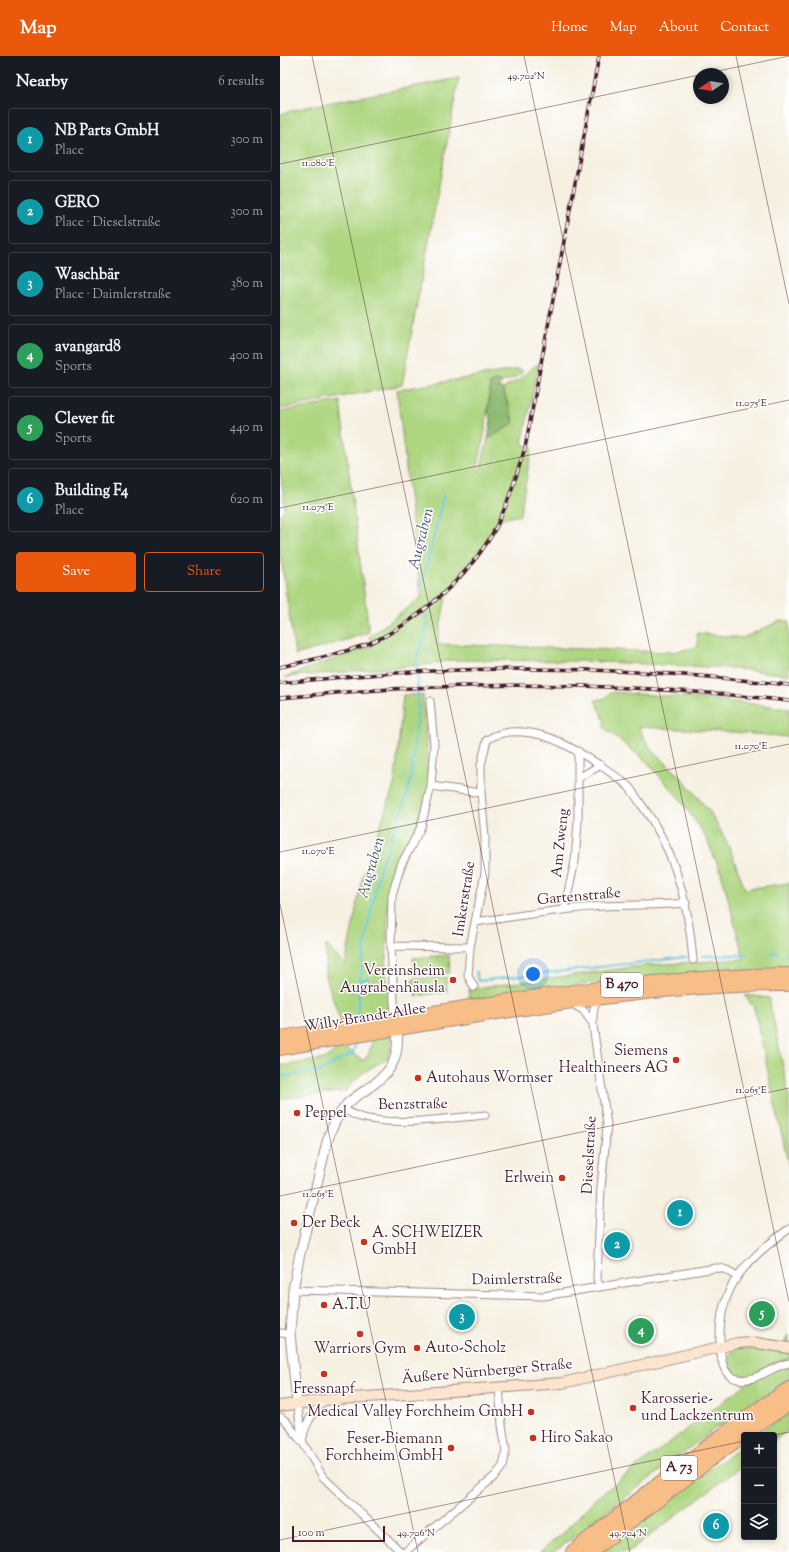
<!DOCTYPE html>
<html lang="en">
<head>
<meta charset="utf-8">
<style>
  :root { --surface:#171b24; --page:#20242c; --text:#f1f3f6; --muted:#9ea1a6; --line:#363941; --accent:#ea580c }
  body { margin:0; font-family:"Sorts Mill Goudy",serif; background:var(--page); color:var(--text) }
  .controls { position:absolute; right:12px; bottom:12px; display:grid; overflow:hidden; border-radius:4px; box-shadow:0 2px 6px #0003 }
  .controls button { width:36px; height:36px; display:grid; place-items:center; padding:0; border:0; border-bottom:1px solid var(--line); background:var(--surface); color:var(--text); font:20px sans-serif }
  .compass { position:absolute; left:413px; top:12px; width:36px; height:36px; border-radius:50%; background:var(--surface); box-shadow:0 2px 6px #0003; rotate:258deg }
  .scale { position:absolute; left:12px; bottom:10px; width:93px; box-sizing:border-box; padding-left:4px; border:2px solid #4a1f2b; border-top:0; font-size:11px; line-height:14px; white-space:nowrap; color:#4a1f2b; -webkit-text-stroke:3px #fff; paint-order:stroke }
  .you { position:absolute; left:253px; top:918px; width:14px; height:14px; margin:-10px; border:3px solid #fff; border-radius:50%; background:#1a73e8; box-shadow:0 0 0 6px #1a73e833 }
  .badge { display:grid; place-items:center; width:26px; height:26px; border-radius:50%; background:var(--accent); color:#fff; font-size:13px; font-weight:700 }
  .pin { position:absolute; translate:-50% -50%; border:2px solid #fff; box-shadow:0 1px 4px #0006 }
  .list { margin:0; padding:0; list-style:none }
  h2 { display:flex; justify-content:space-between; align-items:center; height:52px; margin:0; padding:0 16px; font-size:17px }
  h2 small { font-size:13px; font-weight:400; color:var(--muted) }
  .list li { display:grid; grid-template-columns:26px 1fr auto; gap:12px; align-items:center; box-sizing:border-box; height:64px; margin:0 8px 8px; padding:0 8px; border:1px solid var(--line); border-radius:4px }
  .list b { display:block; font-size:15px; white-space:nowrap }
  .list p { margin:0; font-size:13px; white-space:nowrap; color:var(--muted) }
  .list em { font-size:13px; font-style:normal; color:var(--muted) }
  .actions { display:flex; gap:8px; padding:12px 16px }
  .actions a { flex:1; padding:9px 0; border:1px solid var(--accent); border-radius:4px; text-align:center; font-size:14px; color:var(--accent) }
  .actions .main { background:var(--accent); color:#fff }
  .icon { flex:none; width:22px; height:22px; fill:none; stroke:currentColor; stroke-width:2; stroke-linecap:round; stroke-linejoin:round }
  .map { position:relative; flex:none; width:509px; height:1496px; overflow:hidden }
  header { display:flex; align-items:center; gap:24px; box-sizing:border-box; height:56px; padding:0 20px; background:var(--accent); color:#fff }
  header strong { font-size:19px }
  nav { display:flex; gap:22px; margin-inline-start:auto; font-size:14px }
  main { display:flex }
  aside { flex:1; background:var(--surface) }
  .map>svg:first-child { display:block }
</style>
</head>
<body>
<header>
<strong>Map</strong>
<nav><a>Home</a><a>Map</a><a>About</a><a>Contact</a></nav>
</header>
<main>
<aside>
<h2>Nearby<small>6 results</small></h2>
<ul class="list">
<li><span class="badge" style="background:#0f9aa8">1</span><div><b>NB Parts GmbH</b><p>Place</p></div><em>300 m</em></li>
<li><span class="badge" style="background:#0f9aa8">2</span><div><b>GERO</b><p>Place · Dieselstraße</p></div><em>300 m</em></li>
<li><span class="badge" style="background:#0f9aa8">3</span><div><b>Waschbär</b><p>Place · Daimlerstraße</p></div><em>380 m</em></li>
<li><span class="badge" style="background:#2e9e5b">4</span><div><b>avangard8</b><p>Sports</p></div><em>400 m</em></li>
<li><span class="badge" style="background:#2e9e5b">5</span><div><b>Clever fit</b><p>Sports</p></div><em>440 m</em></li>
<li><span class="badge" style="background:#0f9aa8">6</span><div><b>Building F4</b><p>Place</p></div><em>620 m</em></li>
</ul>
<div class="actions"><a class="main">Save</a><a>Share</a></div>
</aside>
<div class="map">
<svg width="509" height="1496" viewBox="0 0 509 1496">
  <rect width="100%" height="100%" fill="#fff"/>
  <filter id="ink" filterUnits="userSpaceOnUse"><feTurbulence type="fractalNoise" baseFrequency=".025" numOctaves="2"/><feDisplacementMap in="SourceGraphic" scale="8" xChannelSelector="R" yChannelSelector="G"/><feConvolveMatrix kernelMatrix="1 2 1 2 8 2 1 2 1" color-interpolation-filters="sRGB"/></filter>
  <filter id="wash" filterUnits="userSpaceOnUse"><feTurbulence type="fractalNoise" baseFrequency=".012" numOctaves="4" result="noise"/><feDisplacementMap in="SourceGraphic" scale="16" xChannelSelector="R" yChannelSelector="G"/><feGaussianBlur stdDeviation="0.9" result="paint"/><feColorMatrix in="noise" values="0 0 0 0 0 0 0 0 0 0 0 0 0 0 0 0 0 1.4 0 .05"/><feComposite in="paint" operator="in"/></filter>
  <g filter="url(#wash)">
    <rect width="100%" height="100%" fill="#f6f0e1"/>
    <path fill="#aed681" stroke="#7c7a56" d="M179,22L122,329L0,353V58L26,51Z
      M259,308L242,388L252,391L240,459L222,463L199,499L166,541L157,588L393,596L418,591L417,577L463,582L500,565H509V619L451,612L301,605L171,604L145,609L5,621L93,589L89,581L141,542L117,334L239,313L243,315C235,323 225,327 214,325L210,328C208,358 204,385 197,414L200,415L208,383L234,367L223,333C229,329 237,325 243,320C249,316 252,310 259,308Z
      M60,345L89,576L63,585L15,599L0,496V458L5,453L0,413V356Z
      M330,636L427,643L509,652V681L439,675L358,671L371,693L402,722L430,756L449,790L465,833L509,827V915L371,921L303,928L189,944V933L369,909L464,903L441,816L425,780L400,743L366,705L323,671L325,666L315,644L326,642Z
      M123,639H143L150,731L133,779L108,841L106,918L110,958L60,965L46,921V889L65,909L82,823L115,726Z
      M169,899L170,917L134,919L133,902Z
      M166,921L167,936L136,940L132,923Z
      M465,939L489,942L509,1040V1112L474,952Z
      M110,979L112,992L106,1004C87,1013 79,1018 66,1035L0,1043V1010L44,1003L55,995L60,988L84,1005L90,994L93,980Z
      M509,1279V1323L433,1374L274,1496H260L282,1478L315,1443L465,1329L449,1310V1300L454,1292L503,1295L507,1280Z
      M509,1356V1374L494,1385V1379H477Z
      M464,1389V1408L348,1496H320L391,1441Z"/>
    <path fill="#8ab76f" stroke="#6a6b4d" d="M214,325L223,327L218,332L223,333L234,367L208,383L211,363L208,356L210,328Z"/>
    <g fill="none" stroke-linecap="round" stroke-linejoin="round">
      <path stroke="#5fc5dc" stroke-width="2" d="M141,533L164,437
        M488,897H499
        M506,897L509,896
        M422,900L467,899
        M196,916L198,925L407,901
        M80,925L88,922
        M77,965L80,925L87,874L100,811L124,749L131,722L138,653L137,601L148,570L145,558
        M0,1021L40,1015L73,997L77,983"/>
    </g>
  </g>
  <g filter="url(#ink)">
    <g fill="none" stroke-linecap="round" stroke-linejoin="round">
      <defs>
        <path id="minor" d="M298,722L321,709
          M151,730L201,737L205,781V817L190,891L188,920L194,931
          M201,737V709L207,684C227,670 258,676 280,686C299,696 317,706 334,719C339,723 344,726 349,731C353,736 357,742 361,748C395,793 409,849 413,904
          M284,854L295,805L298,766V695
          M195,866C238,860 280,853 323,850C351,848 378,850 406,847
          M111,890L190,891
          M291,947L303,954L313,968
          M115,962L111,890L112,839L121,809L141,771L151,730L154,689L150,645
          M63,1053C69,1056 74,1059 80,1061C116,1071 168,1062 205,1059
          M509,1173C462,1206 434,1236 441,1298C442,1309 445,1321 458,1323C476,1327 491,1310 509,1307
          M319,1231L317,1222L321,1132L327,1069L313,969C313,959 312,949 320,943
          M13,1234L264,1240L436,1212C445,1212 450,1215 456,1220
          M0,1277L10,1278
          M17,1347L23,1387L43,1421L121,1496
          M0,1361L6,1365L21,1385
          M23,1381C26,1365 34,1356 45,1344
          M125,1496L215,1420L223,1410L226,1394L222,1369L219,1331"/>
        <path id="tertiary" d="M17,1347L10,1278L13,1234L19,1202L47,1086C51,1072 57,1060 67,1048C73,1042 80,1038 87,1033C111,1017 120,1003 117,973"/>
        <path id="secondary" d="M0,1350L45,1344L282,1327L458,1287L471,1286L509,1292"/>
        <path id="primary" d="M0,981C169,954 338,921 509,918
          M0,993C95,977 191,960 286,947C360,937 434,928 509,929"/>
        <path id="motorway" d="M293,1496C364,1440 434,1383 509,1333
          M310,1496L437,1398L509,1347"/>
      </defs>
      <use href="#minor" stroke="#a08886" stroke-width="9"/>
      <use href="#tertiary" stroke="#a08886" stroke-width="11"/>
      <use href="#secondary" stroke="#a08886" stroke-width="12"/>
      <use href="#primary" stroke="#a08886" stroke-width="14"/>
      <use href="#motorway" stroke="#a08886" stroke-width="16"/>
      <use href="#minor" stroke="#fff" stroke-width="7"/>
      <use href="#tertiary" stroke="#fff" stroke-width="9"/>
      <use href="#secondary" stroke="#fce5cf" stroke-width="10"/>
      <use href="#primary" stroke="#f7be88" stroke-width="12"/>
      <use href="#motorway" stroke="#f7be88" stroke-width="14"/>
      <defs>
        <path id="rail" d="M0,611C28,605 55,599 82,590C128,574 182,526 208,485C226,457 235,423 245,392L319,0
          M0,627C51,622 102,617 153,615C272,610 391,615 509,629
          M0,642C169,624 340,625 509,645"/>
      </defs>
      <use href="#rail" stroke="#4a1f2b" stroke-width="3.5"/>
      <use href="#rail" stroke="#fff" stroke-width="2" stroke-dasharray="6" stroke-linecap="butt"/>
    </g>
  </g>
  <path fill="none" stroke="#4a1f2b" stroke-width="1" stroke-opacity="0.45" d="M32,0L350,1496M244,0L509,1246M456,0L509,248M424,18L509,0M0,108L419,19M0,452L509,344M0,796L509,688M0,848L138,1496M0,1140L509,1032M494,1379L509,1376M0,1484L464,1385"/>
  <g fill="#c8321e" stroke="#fff" stroke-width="1.5">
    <circle cx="173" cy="924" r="4"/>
    <circle cx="396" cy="1004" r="4"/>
    <circle cx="138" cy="1022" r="4"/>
    <circle cx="17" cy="1057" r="4"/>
    <circle cx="282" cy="1122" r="4"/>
    <circle cx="14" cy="1167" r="4"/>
    <circle cx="84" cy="1186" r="4"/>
    <circle cx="44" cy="1249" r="4"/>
    <circle cx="80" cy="1278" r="4"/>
    <circle cx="137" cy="1292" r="4"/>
    <circle cx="44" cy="1318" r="4"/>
    <circle cx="353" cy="1352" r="4"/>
    <circle cx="251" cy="1356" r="4"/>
    <circle cx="253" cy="1382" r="4"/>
    <circle cx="171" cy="1392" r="4"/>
  </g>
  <g text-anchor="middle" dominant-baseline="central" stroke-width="3" stroke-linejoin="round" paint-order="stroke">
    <g fill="#fff" stroke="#80626b" stroke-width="1">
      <rect x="321" y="917" width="42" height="24" rx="3"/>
      <rect x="381" y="1400" width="36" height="24" rx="3"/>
    </g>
    <g font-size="14" font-weight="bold" fill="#4a1f2b">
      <text x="342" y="929">B 470</text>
      <text x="399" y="1412">A 73</text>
    </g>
    <g font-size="15" fill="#4a1f2b" stroke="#fff">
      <text transform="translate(281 787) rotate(-84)">Am Zweng</text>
      <text transform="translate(299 841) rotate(-5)">Gartenstraße</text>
      <text transform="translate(185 843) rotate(-81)">Imkerstraße</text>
      <text transform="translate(85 962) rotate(-9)">Willy-Brandt-Allee</text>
      <text transform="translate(133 1049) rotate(-1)">Benzstraße</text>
      <text transform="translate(310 1099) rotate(-87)">Dieselstraße</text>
      <text transform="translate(237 1224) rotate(-1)">Daimlerstraße</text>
      <text transform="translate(207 1316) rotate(-5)">Äußere Nürnberger Straße</text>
    </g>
    <g font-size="15" fill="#4a1f2b" stroke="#fff" text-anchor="start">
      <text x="165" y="915" text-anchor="end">Vereinsheim<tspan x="165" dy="17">Augrabenhäusla</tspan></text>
      <text x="388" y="995" text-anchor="end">Siemens<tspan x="388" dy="17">Healthineers AG</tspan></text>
      <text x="146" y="1022">Autohaus Wormser</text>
      <text x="25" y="1057">Peppel</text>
      <text x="274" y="1122" text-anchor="end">Erlwein</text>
      <text x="22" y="1167">Der Beck</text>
      <text x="92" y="1177">A. SCHWEIZER<tspan x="92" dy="17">GmbH</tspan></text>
      <text x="52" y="1249">A.T.U</text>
      <text x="145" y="1292">Auto-Scholz</text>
      <text x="80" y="1293" text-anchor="middle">Warriors Gym</text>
      <text x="44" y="1333" text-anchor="middle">Fressnapf</text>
      <text x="361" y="1343">Karosserie-<tspan x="361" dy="17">und Lackzentrum</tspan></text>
      <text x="243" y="1356" text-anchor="end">Medical Valley Forchheim GmbH</text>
      <text x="261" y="1382">Hiro Sakao</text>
      <text x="163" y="1383" text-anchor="end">Feser-Biemann<tspan x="163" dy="17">Forchheim GmbH</tspan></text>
    </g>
    <g font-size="16" font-style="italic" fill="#515969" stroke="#fff">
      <text transform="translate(142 483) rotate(-76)">Augraben</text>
      <text transform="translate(92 812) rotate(-74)">Augraben</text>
    </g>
  </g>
  <g font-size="10" text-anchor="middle" fill="#4a1f2b" stroke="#fff" stroke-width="3" stroke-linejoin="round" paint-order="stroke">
    <text x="246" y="23">49.702°N</text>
    <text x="38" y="110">11.080°E</text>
    <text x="471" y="350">11.075°E</text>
    <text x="38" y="454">11.075°E</text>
    <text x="471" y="693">11.070°E</text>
    <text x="38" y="798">11.070°E</text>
    <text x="471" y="1037">11.065°E</text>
    <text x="38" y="1141">11.065°E</text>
    <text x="136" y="1480">49.706°N</text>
    <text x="348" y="1480">49.704°N</text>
  </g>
</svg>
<div class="controls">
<button>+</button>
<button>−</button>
<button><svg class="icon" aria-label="layers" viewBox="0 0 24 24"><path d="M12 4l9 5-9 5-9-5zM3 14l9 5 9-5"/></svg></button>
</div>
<svg class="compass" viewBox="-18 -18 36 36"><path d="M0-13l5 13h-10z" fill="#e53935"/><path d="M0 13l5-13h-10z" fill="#9ea1a6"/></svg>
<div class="scale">100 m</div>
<div class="you"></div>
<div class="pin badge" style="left:400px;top:1157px;background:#0f9aa8">1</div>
<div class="pin badge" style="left:337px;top:1189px;background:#0f9aa8">2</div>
<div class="pin badge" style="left:182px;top:1261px;background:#0f9aa8">3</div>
<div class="pin badge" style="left:361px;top:1275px;background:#2e9e5b">4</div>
<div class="pin badge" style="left:482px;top:1258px;background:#2e9e5b">5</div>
<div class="pin badge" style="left:436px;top:1470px;background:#0f9aa8">6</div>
</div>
</main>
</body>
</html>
